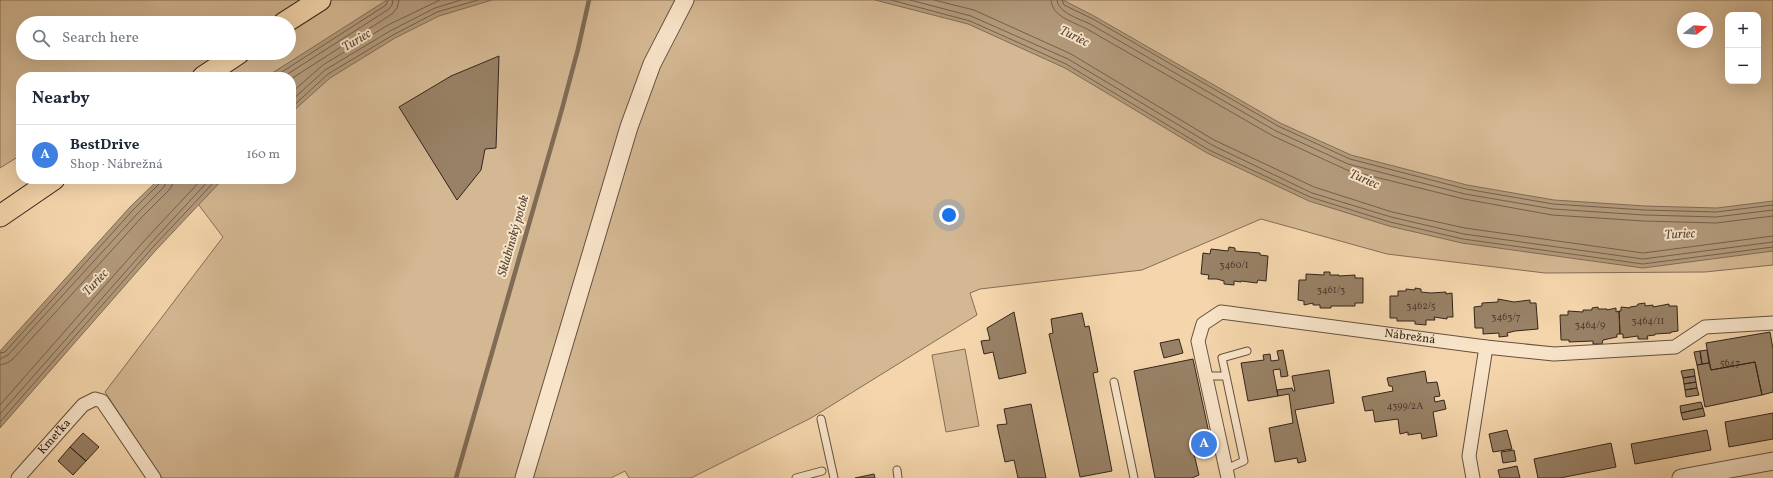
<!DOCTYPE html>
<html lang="en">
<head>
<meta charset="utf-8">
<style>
  :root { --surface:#fff; --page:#f2f2f3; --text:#1f2937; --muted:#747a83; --line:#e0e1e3; --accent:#2563eb }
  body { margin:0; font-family:Vollkorn,serif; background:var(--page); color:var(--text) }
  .controls { position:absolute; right:12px; top:12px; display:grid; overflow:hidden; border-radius:8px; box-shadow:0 4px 16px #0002 }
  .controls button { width:36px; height:36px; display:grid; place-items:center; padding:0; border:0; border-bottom:1px solid var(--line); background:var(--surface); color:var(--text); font:20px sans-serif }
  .compass { position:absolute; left:1677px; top:12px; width:36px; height:36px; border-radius:50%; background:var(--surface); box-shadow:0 4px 16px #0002; rotate:73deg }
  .you { position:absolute; left:949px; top:215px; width:14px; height:14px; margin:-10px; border:3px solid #fff; border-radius:50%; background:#1a73e8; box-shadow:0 0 0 6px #1a73e833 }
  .badge { display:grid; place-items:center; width:26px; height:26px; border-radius:50%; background:var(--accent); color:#fff; font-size:13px; font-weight:700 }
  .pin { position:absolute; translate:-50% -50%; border:2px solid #fff; box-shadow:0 1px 4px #0006 }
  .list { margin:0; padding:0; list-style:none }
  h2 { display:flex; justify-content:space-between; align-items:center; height:52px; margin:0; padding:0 16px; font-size:17px }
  h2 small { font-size:13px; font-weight:400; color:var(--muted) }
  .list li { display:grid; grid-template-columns:26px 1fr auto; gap:12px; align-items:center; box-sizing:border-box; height:60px; padding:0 16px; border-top:1px solid var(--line) }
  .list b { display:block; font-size:15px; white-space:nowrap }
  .list p { margin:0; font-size:13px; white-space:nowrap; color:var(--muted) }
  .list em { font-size:13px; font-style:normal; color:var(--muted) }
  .icon { flex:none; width:22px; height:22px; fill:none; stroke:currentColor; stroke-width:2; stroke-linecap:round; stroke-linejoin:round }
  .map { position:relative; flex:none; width:1773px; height:478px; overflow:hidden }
  .search { position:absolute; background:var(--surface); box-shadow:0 4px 16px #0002; left:16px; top:16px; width:280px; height:44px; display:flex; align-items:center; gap:10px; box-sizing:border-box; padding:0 14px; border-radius:22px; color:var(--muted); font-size:15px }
  .panel { position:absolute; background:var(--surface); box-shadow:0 4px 16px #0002; left:16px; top:72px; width:280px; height:112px; border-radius:16px }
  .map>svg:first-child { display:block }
</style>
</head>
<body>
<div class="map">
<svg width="1773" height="478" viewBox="0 0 1773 478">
  <rect width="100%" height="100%" fill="#f5d6ac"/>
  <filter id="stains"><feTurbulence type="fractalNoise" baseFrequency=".005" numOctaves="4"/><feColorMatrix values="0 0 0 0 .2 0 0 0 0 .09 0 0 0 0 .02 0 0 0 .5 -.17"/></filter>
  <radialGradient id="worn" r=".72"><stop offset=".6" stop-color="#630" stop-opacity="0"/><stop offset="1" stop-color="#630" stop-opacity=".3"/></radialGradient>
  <path fill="#d4b893" stroke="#846e57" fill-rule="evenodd" d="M0,0H1773V265L1705,272L1545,273L1387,254L1261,219L1142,270L980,289L970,293L977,315L811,418L691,478H629L625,471L611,478H162L105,392L223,237L179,179H291V77H21V155L0,168ZM1728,15H1758V81H1728ZM1683,18H1707V42H1683ZM23,23H289V53H23Z
    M965,349L979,426L946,432L932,355Z"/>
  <path fill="#b39a7b" stroke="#806b55" d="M387,0H492L439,16L395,38L330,78L291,113V77H266Z
    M875,0H1063L1094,16L1280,123L1351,155L1467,185L1554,200L1645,206L1717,208L1773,201V251L1643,268L1462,243L1389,226L1309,201L1207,153L1065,68L968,24Z
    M159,179H223L156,250L0,428V351L130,207Z"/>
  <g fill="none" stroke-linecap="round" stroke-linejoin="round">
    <path stroke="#74604b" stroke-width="1" d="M891,0L970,21L1066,64L1209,150L1310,197L1390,222L1463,239L1643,264L1773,247
      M910,0L971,16L1068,59L1212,145L1312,193L1391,217L1464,234L1643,259L1773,242
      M934,0L974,10L1071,54L1214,140L1314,187L1392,212L1465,228L1643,253L1773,236
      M1051,0C1052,17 1074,22 1087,29L1273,136L1347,170L1464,199L1552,215L1644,221L1716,223L1773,216
      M1057,0C1058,13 1080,19 1090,24L1276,131L1348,164L1465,194L1553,209L1644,215L1716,217L1773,210
      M1062,0L1064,5L1093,19L1278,126L1350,159L1466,189L1553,204L1644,210L1716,212L1773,205
      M274,77L386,5L388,0
      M283,77L389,9L392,5L393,0
      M291,79L392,14L397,8L399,0
      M291,93L323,65L388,25L440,0
      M291,101L325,70L390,31L435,8L461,0
      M291,108L328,74L393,35L437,12L478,0
      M0,353L5,352L133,210L160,183L162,179
      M0,359L8,355L137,214L164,187L167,179
      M0,365L7,363L13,359L141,218L168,191L172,186L173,179
      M0,405L145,240L202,179
      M0,414L150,244L210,179
      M0,422L153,247L217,179"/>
    <path stroke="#806b55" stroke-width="4.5" d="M456,478L562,109L578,49L589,0"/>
  </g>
  <path fill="#988166" stroke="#34251b" d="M499,56L496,148L485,149L481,170L457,200L399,107L451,76Z
    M1229,247L1235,248V251L1260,253V255L1268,256L1266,281L1258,280L1257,283L1241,281V282L1234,281V285L1224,284V281L1217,279H1208L1209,275L1201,274L1203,253L1210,254L1211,249L1228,251Z
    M1324,272H1330V275H1339V276L1355,275V278H1363V303H1355V306H1331V308H1320V305H1313V303L1304,305V301L1298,300L1299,280H1306V274L1324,275Z
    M1415,288L1421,289V292L1431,293L1446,292V294L1452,293L1453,317H1447V319L1434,317L1435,320H1426V325L1415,324V321H1397V318H1390V296H1398V291H1406V289L1415,290Z
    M1498,299L1514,302L1530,300V303H1536L1538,329L1515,331L1507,333L1508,336L1499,337V333L1483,334V328H1475L1474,307L1482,306V303L1498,302Z
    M1645,303V306L1653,305V307L1669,304V306H1677L1678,331L1671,332V333L1655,334V335L1647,336L1648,339H1638V336L1623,338V334H1620L1619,311H1621V307L1630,308V307L1637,306L1638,304Z
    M1598,307V309H1607V310L1616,308V312L1619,311L1620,334H1617V337L1603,340L1602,344H1593V341L1569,342V340H1561L1560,315H1568V311L1583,312V310H1592V308Z
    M1014,312L1026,373L999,379L993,352L984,354L981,341L990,340L987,328Z
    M1082,313L1085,327L1089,326L1098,372L1093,373L1112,471L1080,477L1049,334L1053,333L1051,319Z
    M1770,332L1773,349V392L1762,395L1755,362L1711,370L1706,343Z
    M1179,339L1183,353L1164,358L1160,343Z
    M1283,350L1288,376L1281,377L1280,369L1273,370L1278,396L1248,401L1241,363L1264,360L1263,355L1270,354L1271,361L1279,360L1277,351Z
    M1707,350L1709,363L1702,364L1700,351Z
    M1700,351L1702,364L1697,365L1694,352Z
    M1193,359L1212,447L1209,450L1194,454L1199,475L1192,478H1155L1134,371Z
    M1755,362L1762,395L1705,407L1697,365L1709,363L1711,370Z
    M1694,369L1695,376L1683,378L1681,371Z
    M1329,370L1334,403L1295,410L1306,461L1298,463L1297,458L1275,462L1269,428L1293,423L1289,394L1278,396L1277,390L1292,388L1293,391H1295L1292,376Z
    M1425,371L1427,383L1437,382L1440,396L1434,397L1435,402L1444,400L1446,409L1433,412L1437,436L1422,439L1421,433L1408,435V432L1400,434L1398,419L1375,422L1373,410L1365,411L1362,397L1393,391L1392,386H1389L1387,378Z
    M1695,376L1696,382L1684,384L1683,378Z
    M1696,382L1697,388L1685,390L1684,384Z
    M1697,388L1699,395L1686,397L1685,390Z
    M1701,402L1703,408L1681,413L1680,406Z
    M1031,404L1046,478H1018L1014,460L1005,462L997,425L1007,424L1004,409Z
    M1703,408L1705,416L1683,420L1681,413Z
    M1773,413V439L1729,447L1725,422Z
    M1507,430L1512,449L1493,452L1489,434Z
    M1707,430L1711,450L1635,464L1631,444Z
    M83,433L99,447L86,461L70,447Z
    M1611,443L1616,467L1560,478H1538L1534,459Z
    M70,447L86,461L73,475L58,461Z
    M1514,450L1516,461L1503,463L1501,452Z
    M1517,466L1520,478H1500L1498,470Z
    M874,474L875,478H855Z"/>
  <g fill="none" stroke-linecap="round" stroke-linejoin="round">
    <defs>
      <path id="service" d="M1205,376H1226L1244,461L1226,469
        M1226,376L1222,358L1247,351
        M1114,382L1134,478
        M821,419L834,478
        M897,470L898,478
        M796,478L822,471"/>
      <g id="minor">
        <path id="s1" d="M18,478L83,405L95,399L102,401L154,478"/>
        <path id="s2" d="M1228,478L1198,341L1203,324L1221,312L1486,347L1554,354L1675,347L1705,327L1773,323"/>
        <path d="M1473,478L1469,456L1486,347"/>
      </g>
      <path id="tertiary" d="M524,478L629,127L652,64L685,0
        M1681,478L1773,461"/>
      <path id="primary" d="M284,23L320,0
        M203,77L239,53
        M0,216L54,179"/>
    </defs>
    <use href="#service" stroke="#64513f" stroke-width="9"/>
    <use href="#minor" stroke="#64513f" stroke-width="15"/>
    <use href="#tertiary" stroke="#64513f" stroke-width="19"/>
    <use href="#primary" stroke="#34251b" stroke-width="23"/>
    <use href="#service" stroke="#f8e4c9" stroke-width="7"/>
    <use href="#minor" stroke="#f8e4c9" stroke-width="13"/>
    <use href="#tertiary" stroke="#f8e4c9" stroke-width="17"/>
    <use href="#primary" stroke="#f5d6ac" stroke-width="21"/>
  </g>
  <g text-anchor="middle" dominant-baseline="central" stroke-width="4" stroke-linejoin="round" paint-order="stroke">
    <g font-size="10" fill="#4d3c2e">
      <text x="1234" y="265">3460/1</text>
      <text x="1331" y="290">3461/3</text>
      <text x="1421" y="306">3462/5</text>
      <text x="1506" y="317">3463/7</text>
      <text x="1648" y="321">3464/11</text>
      <text x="1590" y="325">3464/9</text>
      <text x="1730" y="363">5647</text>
      <text x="1405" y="406">4399/2A</text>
    </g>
    <g font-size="12" fill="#34251b" stroke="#f8e4c9">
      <text stroke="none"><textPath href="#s2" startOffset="370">Nábrežná</textPath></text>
      <text stroke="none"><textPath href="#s1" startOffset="55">Kmeťka</textPath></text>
    </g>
    <g font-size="13" font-style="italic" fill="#5a4838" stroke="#f8e4c9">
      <text transform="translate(1074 37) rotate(26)">Turiec</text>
      <text transform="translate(357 41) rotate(-31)">Turiec</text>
      <text transform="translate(1364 180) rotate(23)">Turiec</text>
      <text transform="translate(1680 235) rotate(-3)">Turiec</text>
      <text transform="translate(514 236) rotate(-74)">Sklabinský potok</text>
      <text transform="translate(96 283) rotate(-47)">Turiec</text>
    </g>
  </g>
  <rect width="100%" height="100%" filter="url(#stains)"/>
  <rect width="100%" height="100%" fill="url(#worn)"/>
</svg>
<div class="controls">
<button>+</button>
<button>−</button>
</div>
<svg class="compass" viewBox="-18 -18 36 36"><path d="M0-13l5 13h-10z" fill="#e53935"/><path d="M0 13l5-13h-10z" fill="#747a83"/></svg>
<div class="you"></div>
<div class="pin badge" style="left:1204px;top:444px;background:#3f7fe0">A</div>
<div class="search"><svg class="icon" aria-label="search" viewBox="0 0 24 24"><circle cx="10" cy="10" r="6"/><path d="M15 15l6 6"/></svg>Search here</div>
<section class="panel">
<h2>Nearby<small></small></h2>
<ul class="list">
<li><span class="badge" style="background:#3f7fe0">A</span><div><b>BestDrive</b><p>Shop · Nábrežná</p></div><em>160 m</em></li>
</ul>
</section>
</div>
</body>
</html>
